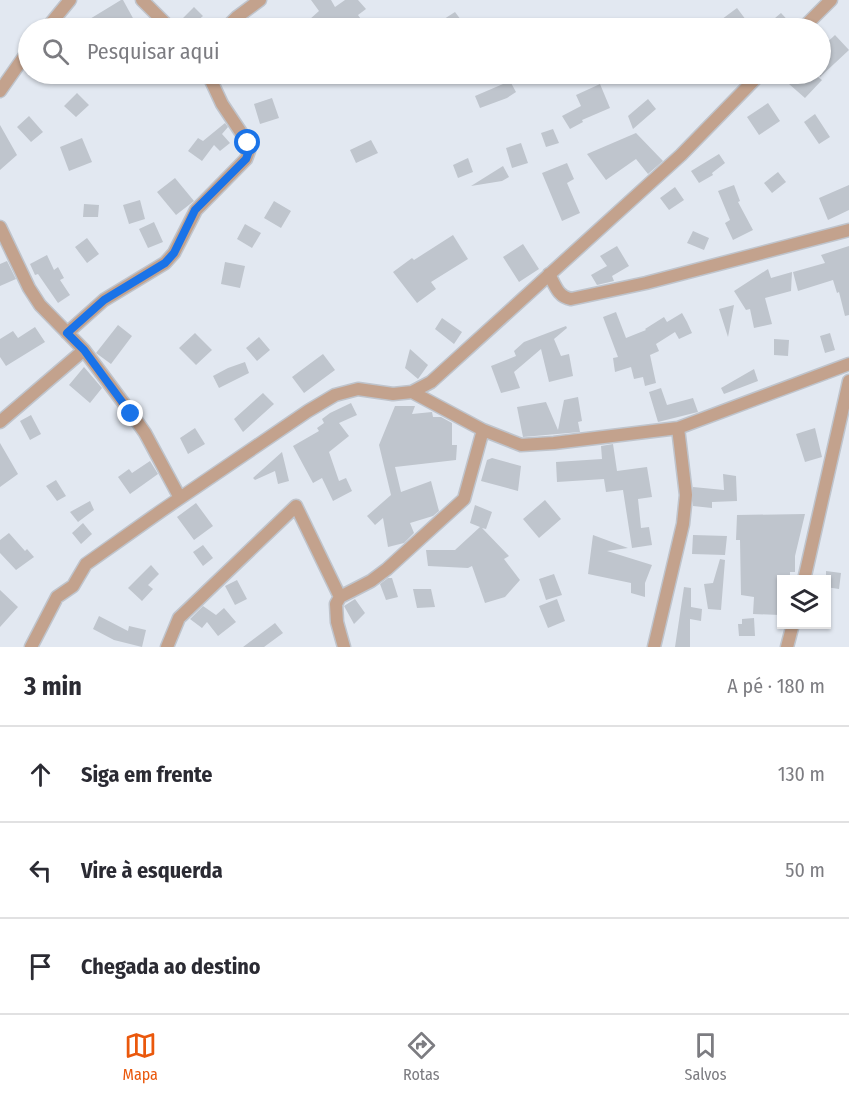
<!DOCTYPE html>
<html lang="pt">
<head>
<meta charset="utf-8">
<style>
  :root { --surface:#fff; --page:#f2f2f3; --text:#2b2b33; --muted:#7c7c81; --line:#e1e1e2; --accent:#ea580c }
  body { margin:0; font-family:"Fira Sans Condensed",sans-serif; background:var(--page); color:var(--text) }
  .controls { position:absolute; right:18px; bottom:18px; display:grid; overflow:hidden; border-radius:0px; box-shadow:0 2px 4px #0004 }
  .controls button { width:54px; height:54px; display:grid; place-items:center; padding:0; border:0; border-bottom:2px solid var(--line); background:var(--surface); color:var(--text); font:30px sans-serif }
  .stop { position:absolute; width:18px; height:18px; margin:-14px; border:4px solid #1a73e8; border-radius:50%; background:#fff }
  .stop.end { background:#1a73e8; border-color:#fff; box-shadow:0 2px 6px #0008 }
  .list { margin:0; padding:0; list-style:none }
  h2 { display:flex; justify-content:space-between; align-items:center; height:78px; margin:0; padding:0 24px; font-size:26px }
  h2 small { font-size:20px; font-weight:400; color:var(--muted) }
  .list li { display:grid; grid-template-columns:39px 1fr auto; gap:18px; align-items:center; box-sizing:border-box; height:96px; padding:0 24px; border-top:2px solid var(--line) }
  .list b { display:block; font-size:22px; white-space:nowrap }
  .list em { font-size:20px; font-style:normal; color:var(--muted) }
  .icon { flex:none; width:33px; height:33px; fill:none; stroke:currentColor; stroke-width:2; stroke-linecap:round; stroke-linejoin:round }
  .map { position:relative; flex:none; width:849px; height:647px; overflow:hidden }
  .search { position:absolute; background:var(--surface); box-shadow:0 2px 4px #0004; left:18px; right:18px; top:18px; height:66px; display:flex; align-items:center; gap:15px; box-sizing:border-box; padding:0 21px; border-radius:33px; color:var(--muted); font-size:22px }
  .sheet { height:366px; background:var(--surface) }
  nav { display:flex; justify-content:space-around; align-items:center; box-sizing:border-box; height:84px; border-top:2px solid var(--line); background:var(--surface); font-size:16px; color:var(--muted) }
  nav a { display:grid; justify-items:center; gap:3px }
  nav .on { color:var(--accent) }
  .map>svg:first-child { display:block }
</style>
</head>
<body>
<div class="map">
<svg width="849" height="647" viewBox="0 0 849 647">
  <rect width="100%" height="100%" fill="#e2e8f1"/>
  <path fill="#bfc5cd" d="M121,0H123L134,20L119,28H75Z
    M311,0H331L335,7L345,0H358L366,9L358,15L367,28H300L319,11Z
    M194,7L203,16L189,28L181,20Z
    M737,8L752,28H710Z
    M455,12L467,28H430Z
    M781,13L795,28H763Z
    M835,35L849,50L820,77V49Z
    M799,74H814L822,80L805,98L789,84Z
    M510,81L516,92L507,98L480,108L475,96Z
    M600,84L610,108L582,120L583,122L570,129L562,116L581,106L576,95Z
    M77,93L89,105L76,117L64,106Z
    M272,98L279,118L260,124L254,104Z
    M648,99L656,109L633,129L628,116Z
    M768,103L780,121L759,135L747,117Z
    M815,114L830,137L819,144L804,122Z
    M29,116L43,132L31,142L17,127Z
    M225,123L228,127L222,134L230,143L220,151L214,145L202,161L188,151L198,138L203,141Z
    M0,125L17,155L0,170Z
    M553,129L559,143L546,147L541,133Z
    M636,133L663,161L648,174L636,159L606,180L587,154Z
    M82,138L92,162L69,171L60,147Z
    M371,140L378,153L356,163L350,150Z
    M521,143L528,163L512,168L506,148Z
    M719,154L725,163L712,173L713,175L699,183L691,171Z
    M468,158L473,172L458,178L453,165Z
    M567,163L574,179L567,183L580,213L562,221L542,173Z
    M503,166L509,177L502,181L471,186Z
    M778,172L786,182L772,193L764,183Z
    M175,178L194,201L176,215L157,192Z
    M734,185L740,201L738,202L753,230L733,240L725,223L730,220L718,191Z
    M849,185V210L828,220L819,198Z
    M675,187L684,200L669,210L660,198Z
    M140,200L145,219L129,224L123,205Z
    M274,201L291,211L281,228L264,218Z
    M84,204L99,205L98,217H83Z
    M154,222L163,242L148,248L139,229Z
    M245,224L261,233L252,248L237,239Z
    M693,231L709,238L704,250L687,243Z
    M453,235L468,259L431,282L436,289L417,303L393,272L412,258L414,260Z
    M87,238L99,254L87,263L75,247Z
    M523,244L539,269L519,282L503,257Z
    M617,246L629,266L612,276L614,281L597,285L591,275L607,266L600,256Z
    M849,246V315L845,316L839,292L837,293L833,280L798,291L793,272L825,263L821,255Z
    M47,255L54,270L58,267L64,278L60,280L70,295L58,303L38,274L35,275L30,264Z
    M7,261L16,279L0,286V264Z
    M225,262L245,266L240,288L221,284Z
    M768,269L771,278L792,272L791,291L765,298L772,324L754,328L750,309L746,310L734,291Z
    M734,305L728,337L719,309Z
    M616,312L626,338L646,330L645,329L664,317L667,322L682,313L687,322L692,333L679,339L675,332L656,344L659,351L650,355L656,383L645,386L643,377L634,379L631,367L615,372L613,358L618,357L603,317Z
    M442,318L462,332L454,344L435,329Z
    M118,325L132,336L111,364L96,353Z
    M566,326L567,328L554,339L561,356L569,354L573,376L549,382L541,349L514,372L520,388L501,393L491,366L516,356L514,351L524,342Z
    M35,327L45,342L6,366L0,357V339L13,331L18,338Z
    M195,333L212,350L196,365L179,348Z
    M830,333L835,350L825,353L820,336Z
    M259,337L270,350L257,361L246,348Z
    M774,339L789,340L788,356L774,355Z
    M410,349L428,365L418,379L405,368Z
    M323,354L335,370L304,393L292,377Z
    M245,362L249,373L219,388L213,376L228,368Z
    M84,367L102,388L90,403L69,385Z
    M754,369L758,381L724,394L721,388Z
    M661,388L667,405L693,398L698,412L658,422L649,392Z
    M263,393L274,404L243,432L234,419Z
    M578,397L582,421L578,422L580,432L523,437L517,407L546,402L558,430L564,400Z
    M351,403L357,415L339,423L349,436L329,452L339,481L346,478L352,491L333,501L322,478L313,483L293,446L319,431L317,428L324,423L322,419L330,413Z
    M395,406H415L412,414L432,412L433,417H441L452,423V445H457L456,460L395,467L401,492L431,481L439,511L433,516L410,523L414,533L404,543L388,547L383,518L375,525L367,516L391,495L379,445Z
    M31,415L41,434L30,440L20,421Z
    M195,428L205,444L188,454L180,438Z
    M815,428L822,457L805,462L796,434Z
    M0,443L18,474L0,487Z
    M613,444L617,471L647,467L652,497L638,499L641,528L649,527L652,545L632,548L623,490L606,492L604,479L557,482L556,462L602,459L601,446Z
    M282,452L289,481L278,484L275,471L255,480L253,478Z
    M492,458L521,466L518,491L481,481L487,460Z
    M150,461L158,474L130,494L118,477L129,469L132,473Z
    M723,474L736,476L737,501L712,502V508L693,506V487L724,490Z
    M56,480L66,496L57,501L46,486Z
    M545,500L561,519L539,538L523,519Z
    M90,501L94,510L78,522L70,512Z
    M196,503L213,526L194,540L177,517Z
    M475,505L492,512L486,529L482,528L509,556L504,559L520,580L505,597L485,603L472,566L468,568L428,566L426,550H455L480,527L470,523Z
    M805,514L795,556V572H790V579H782L780,615L753,614L754,597L741,595L740,540H736L737,515Z
    M83,523L92,534L81,544L72,533Z
    M9,533L25,551L27,549L34,557L16,570L0,553V540Z
    M593,535L628,548L607,551L652,565L645,583V597L631,593V583L588,574Z
    M693,535L727,536L725,555L692,554Z
    M203,545L213,558L203,566L193,552Z
    M720,559L725,560L721,610L708,609L704,584L713,583Z
    M151,565L159,574L148,585L153,589L142,601L128,588Z
    M826,571L841,573L839,589L826,587Z
    M554,574L562,595L546,600L539,579Z
    M388,578H392L398,597L386,600L380,584Z
    M237,580L247,599L235,605L225,586Z
    M684,587L691,588V607L702,609L701,621L690,619V647H675Z
    M413,589H431L435,607L417,608Z
    M0,590L18,607L0,627Z
    M355,599L365,613L354,624L344,606Z
    M557,599L565,621L548,628L539,606Z
    M203,606L216,615L224,608L236,622L218,636L207,622L202,628L190,619Z
    M99,616L128,631L129,626L146,630L142,647L114,640L93,629Z
    M754,618L755,636H739L738,624H742V619Z
    M275,623L283,633L264,647H243Z"/>
  <g fill="none" stroke-linecap="round" stroke-linejoin="round">
    <defs>
      <path id="street" d="M142,0L170,28
        M47,28L70,0
        M226,28L237,17L260,0
        M803,28L831,0
        M0,91L28,51
        M0,227L29,288L40,305L84,350L131,413L145,433L180,498
        M549,274C555,285 558,297 571,299L646,283L849,230
        M67,333L104,300L165,263L174,253L196,210L246,159L249,151L248,143L222,104L208,74
        M412,392L483,430L521,445L554,443L678,428L849,364
        M0,422L84,350
        M804,580L849,381
        M31,647L57,597L73,586L86,564L161,511L308,411L335,395L358,389L393,394L412,392L431,382L681,155L760,74
        M167,647L179,618L296,506L340,597
        M344,647L337,622L336,604L340,597L371,581L387,569L464,499L483,430
        M654,647L683,524L686,495L678,428
        M787,647L793,624"/>
    </defs>
    <use href="#street" stroke="#bfc4cc" stroke-width="15"/>
    <use href="#street" stroke="#c3a28d" stroke-width="12"/>
  </g>
  <g fill="none" stroke-linecap="round" stroke-linejoin="round">
    <path stroke="#1a73e8" stroke-width="8" d="M131,414L84,350L67,333L104,300L165,263L174,253L195,210L246,159L249,151L248,143"/>
  </g>
</svg>
<div class="controls">
<button><svg class="icon" aria-label="layers" viewBox="0 0 24 24"><path d="M12 4l9 5-9 5-9-5zM3 14l9 5 9-5"/></svg></button>
</div>
<div class="stop" style="left:248px;top:143px"></div>
<div class="stop end" style="left:131px;top:414px"></div>
<div class="search"><svg class="icon" aria-label="search" viewBox="0 0 24 24"><circle cx="10" cy="10" r="6"/><path d="M15 15l6 6"/></svg>Pesquisar aqui</div>
</div>
<section class="sheet">
<h2>3 min<small>A pé · 180 m</small></h2>
<ul class="list">
<li><svg class="icon" aria-label="ahead" viewBox="0 0 24 24"><path d="M12 20V5M6 11l6-6 6 6"/></svg><div><b>Siga em frente</b></div><em>130 m</em></li>
<li><svg class="icon" aria-label="left" viewBox="0 0 24 24"><path d="M17 20v-9H6M10 6l-5 5 5 5"/></svg><div><b>Vire à esquerda</b></div><em>50 m</em></li>
<li><svg class="icon" aria-label="arrive" viewBox="0 0 24 24"><path d="M6 21V4h12l-3 4 3 4H6"/></svg><div><b>Chegada ao destino</b></div></li>
</ul>
</section>
<nav>
<a class="on"><svg class="icon" aria-label="map" viewBox="0 0 24 24"><path d="M3 6l6-2 6 2 6-2v14l-6 2-6-2-6 2zM9 4v14M15 6v14"/></svg>Mapa</a>
<a><svg class="icon" aria-label="directions" viewBox="0 0 24 24"><path d="M12 3l9 9-9 9-9-9zM9 14v-3h6M13 9l2 2-2 2"/></svg>Rotas</a>
<a><svg class="icon" aria-label="saved" viewBox="0 0 24 24"><path d="M7 4h10v16l-5-4-5 4z"/></svg>Salvos</a>
</nav>
</body>
</html>
